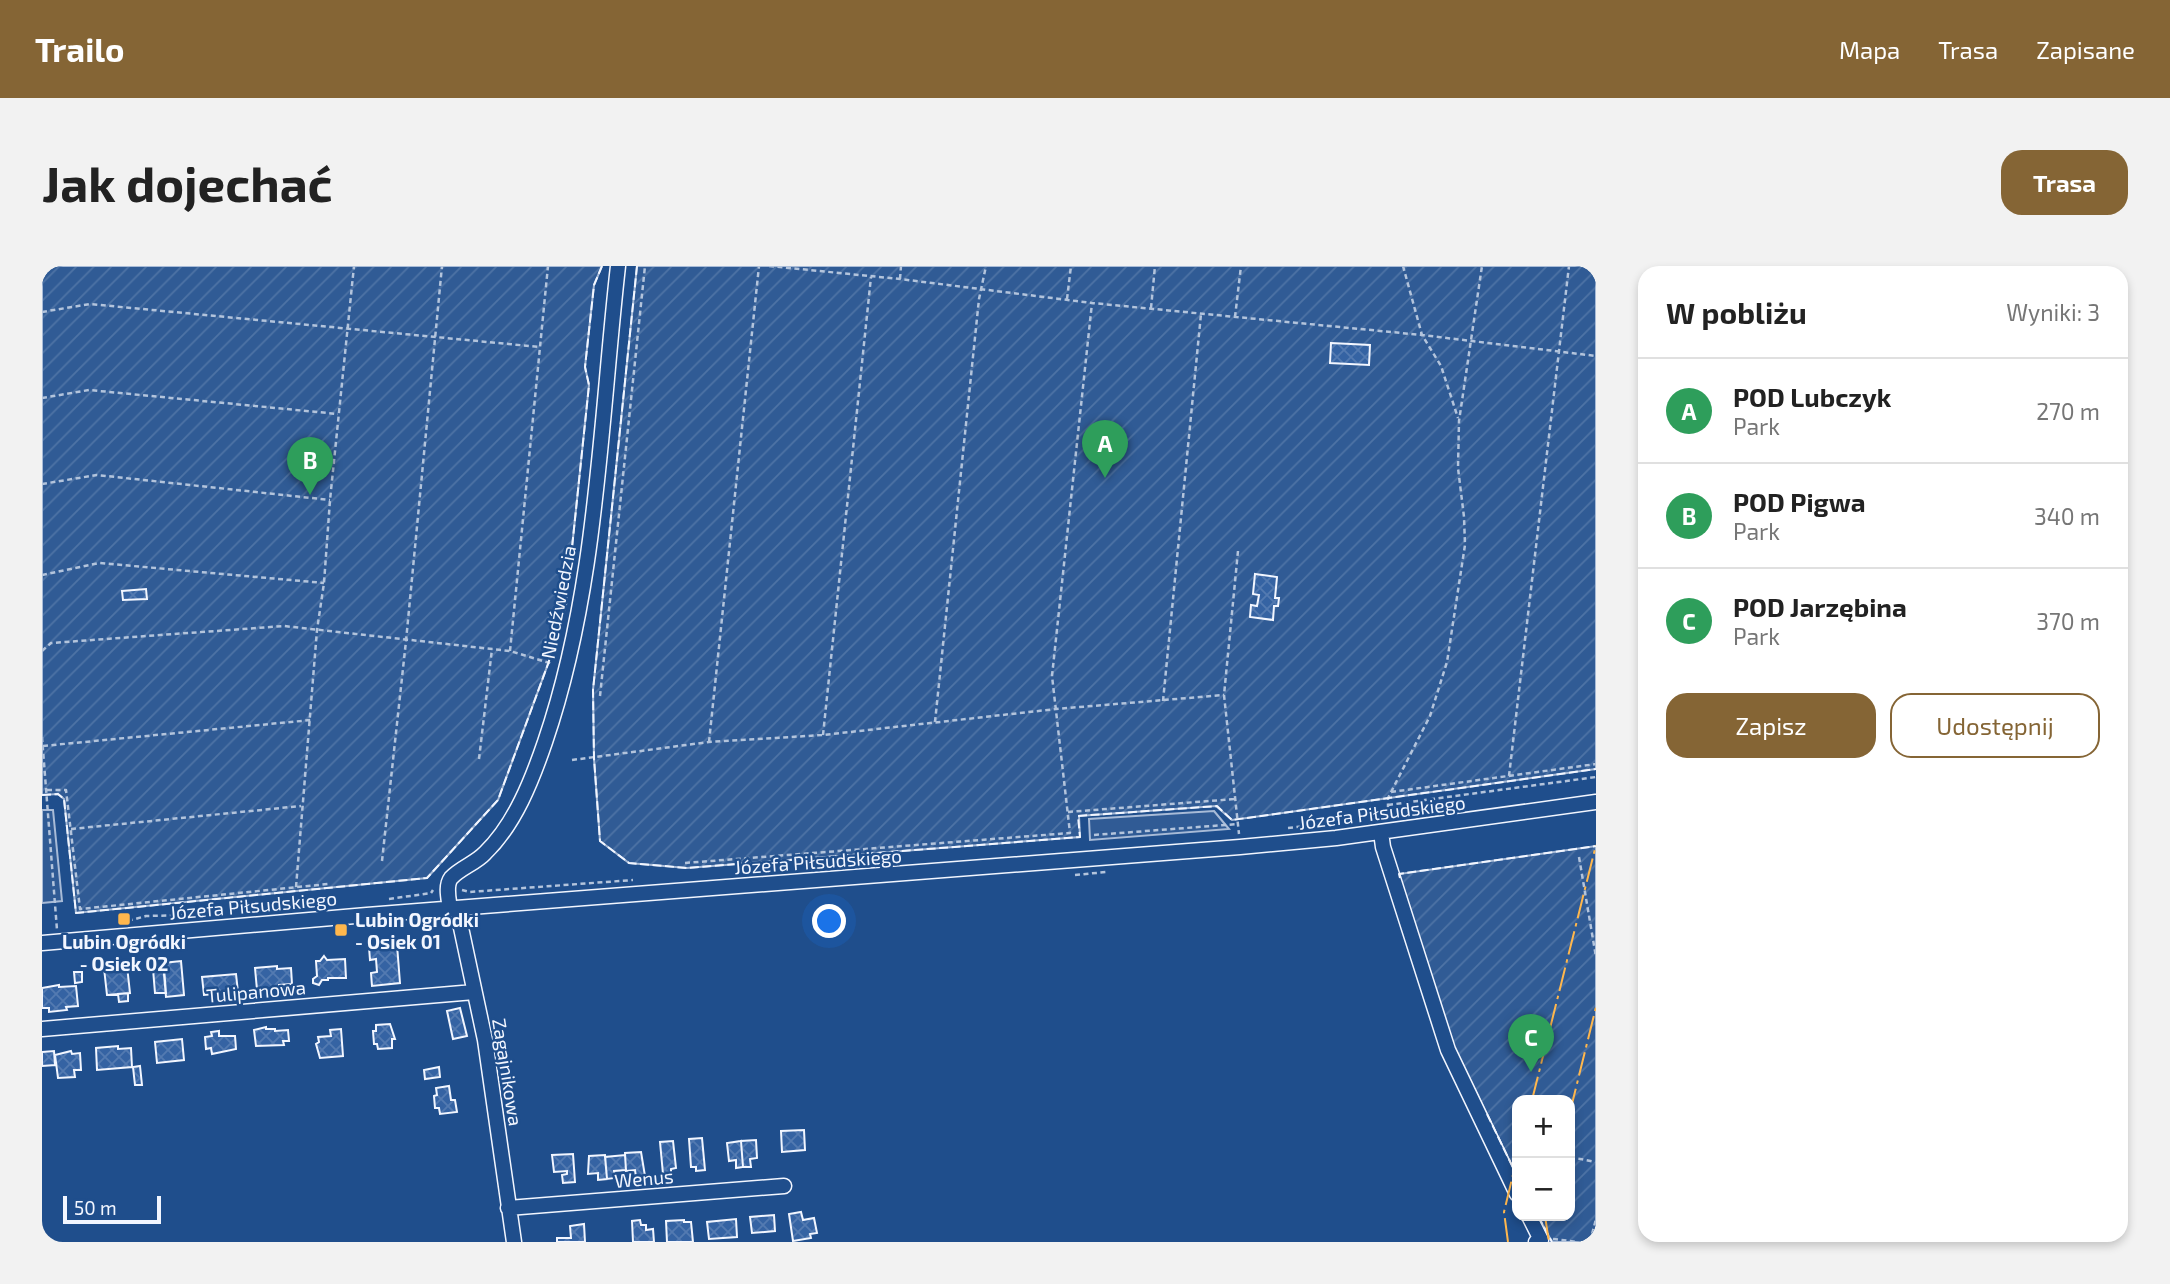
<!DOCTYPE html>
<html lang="pl">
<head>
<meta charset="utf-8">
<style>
  :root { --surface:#fff; --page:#f2f2f2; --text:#222; --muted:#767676; --line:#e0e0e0; --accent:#856535 }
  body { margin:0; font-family:"Exo 2",sans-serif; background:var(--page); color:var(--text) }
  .controls { position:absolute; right:21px; bottom:21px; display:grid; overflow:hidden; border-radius:14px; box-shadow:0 4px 10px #0003 }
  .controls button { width:63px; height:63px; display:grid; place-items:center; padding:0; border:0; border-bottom:2px solid var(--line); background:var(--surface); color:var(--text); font:35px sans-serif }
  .scale { position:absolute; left:21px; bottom:18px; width:98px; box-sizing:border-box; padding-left:7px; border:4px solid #f2f6ff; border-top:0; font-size:19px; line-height:24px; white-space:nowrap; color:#f2f6ff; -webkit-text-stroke:5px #1f4e8c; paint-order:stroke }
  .you { position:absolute; left:788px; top:656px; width:24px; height:24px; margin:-18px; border:5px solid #fff; border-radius:50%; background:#1a73e8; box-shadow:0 0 0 10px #1a73e833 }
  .badge { display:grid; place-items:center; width:46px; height:46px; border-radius:50%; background:var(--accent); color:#fff; font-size:23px; font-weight:700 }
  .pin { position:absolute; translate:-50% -58px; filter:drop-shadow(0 2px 4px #0008) }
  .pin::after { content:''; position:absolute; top:37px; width:24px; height:21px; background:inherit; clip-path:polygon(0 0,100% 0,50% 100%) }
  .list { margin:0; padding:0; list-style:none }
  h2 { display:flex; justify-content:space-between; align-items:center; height:91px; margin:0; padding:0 28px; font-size:30px }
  h2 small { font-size:23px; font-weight:400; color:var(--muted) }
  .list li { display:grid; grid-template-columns:46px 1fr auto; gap:21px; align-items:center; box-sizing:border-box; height:105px; padding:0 28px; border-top:2px solid var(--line) }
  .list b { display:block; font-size:26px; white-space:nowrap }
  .list p { margin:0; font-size:23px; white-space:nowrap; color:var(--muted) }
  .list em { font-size:23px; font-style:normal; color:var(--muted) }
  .actions { display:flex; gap:14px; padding:21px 28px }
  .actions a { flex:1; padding:16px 0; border:2px solid var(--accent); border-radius:21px; text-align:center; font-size:24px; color:var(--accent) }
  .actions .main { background:var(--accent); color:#fff }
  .map { position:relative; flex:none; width:1554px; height:976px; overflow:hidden; border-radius:21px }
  header { display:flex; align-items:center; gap:42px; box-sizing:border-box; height:98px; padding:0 35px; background:var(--accent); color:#fff }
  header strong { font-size:33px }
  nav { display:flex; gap:38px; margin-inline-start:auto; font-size:24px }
  .intro { display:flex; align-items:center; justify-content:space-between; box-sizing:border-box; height:168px; padding:0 42px }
  h1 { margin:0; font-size:49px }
  .button { padding:18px 32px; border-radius:21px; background:var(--accent); color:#fff; font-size:24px; font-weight:700 }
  main { display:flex; gap:42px; padding:0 42px }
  aside { flex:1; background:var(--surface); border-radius:21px; box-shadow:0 4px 10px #0003 }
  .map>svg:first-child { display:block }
</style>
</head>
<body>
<header>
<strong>Trailo</strong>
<nav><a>Mapa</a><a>Trasa</a><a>Zapisane</a></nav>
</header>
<div class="intro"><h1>Jak dojechać</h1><a class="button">Trasa</a></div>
<main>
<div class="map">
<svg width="1554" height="976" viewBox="0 0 1554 976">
  <defs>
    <pattern id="garden-furrows" width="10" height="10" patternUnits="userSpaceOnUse" patternTransform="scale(1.75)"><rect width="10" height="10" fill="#305b95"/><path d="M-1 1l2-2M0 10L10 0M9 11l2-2" fill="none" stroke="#4e73a5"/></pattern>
    <pattern id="building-cross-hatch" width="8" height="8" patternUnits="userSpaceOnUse" patternTransform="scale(1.75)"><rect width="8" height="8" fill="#3563a3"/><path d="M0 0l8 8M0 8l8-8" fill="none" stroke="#537ab1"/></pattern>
  </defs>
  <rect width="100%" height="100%" fill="#1f4e8c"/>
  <path fill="url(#garden-furrows)" stroke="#a8bbd7" stroke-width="2" d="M0,0H560L552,19L543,101L547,119L524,339L506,398L456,534L385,612L34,647L22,533L16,528L0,529Z
    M595,0H1554V503L1190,554L1174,540L1037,550L1038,571L645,602L587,597L558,575L552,493L551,424Z
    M1554,580V976H1510L1496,950H1528V834H1475V910L1410,777L1357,608Z"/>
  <path fill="#305b95" stroke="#a8bbd7" stroke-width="2" d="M0,544H11L20,635L0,637Z
    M1172,545L1187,563L1048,574L1047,553Z"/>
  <path fill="url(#building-cross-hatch)" stroke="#f2f6ff" stroke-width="2" d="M1289,77L1328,79L1327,99L1288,97Z
    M1213,308L1235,311L1233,332H1237L1236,340H1232L1231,354L1208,351L1209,339L1215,340L1217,329L1211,328Z
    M104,323L105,333L81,334L80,325Z
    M355,679L358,717L330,720L329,707L335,706L334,693L328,694L327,681Z
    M282,690L285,694L303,693L304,712H286V714H280L277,719L271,717V713L275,710L274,695H278Z
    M139,695L142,729L124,731L121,697Z
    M85,700L88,727L65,729L62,702Z
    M235,700V703L249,702L250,718L237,719V722L215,724L213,702Z
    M122,702L124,727H113L111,703Z
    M32,706H40V716L33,717Z
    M194,708L196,726L162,729L160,711Z
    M17,719V721L34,720L36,740L24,741L25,744L7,746V742H0V722Z
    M86,727V735L77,736L76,728Z
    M418,742L425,770L411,773L405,745Z
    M348,758L353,773H350V782L336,783L335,778H332L331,765H334V759Z
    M224,761V763H233V765L246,764L247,775H241L242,779L214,780L212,764Z
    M299,763L301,790L278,792L274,778L277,776L276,771L289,770L288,764Z
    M177,765V770H193L194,783L170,788L169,782L164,783L163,771L170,770L169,766Z
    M140,773L142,794L115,797L113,776Z
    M76,780V783L89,782L90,801L55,804L54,782Z
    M12,785L13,799L0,800V786Z
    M29,785L30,788L38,787L39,804H32L33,811L16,812L13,789Z
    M98,800L100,819H93L91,801Z
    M397,801L398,811L383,813L382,804Z
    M407,820L409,834H413L415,846L398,848L397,842H393L392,830L395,829L394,822Z
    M762,864L763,884L740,886L739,865Z
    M660,872L663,904L654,905V901H649L647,873Z
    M714,874L715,892L708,893L709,901H701L699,875Z
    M631,875L634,902L629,903V907L621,908L618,876Z
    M699,875L701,901L694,902V894L687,895L685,877Z
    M599,886L603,910L594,911L593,904L584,905L583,887Z
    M531,888L533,916L521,917L520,909L525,908V905L512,906L510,889Z
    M563,889L565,913L556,914V907L546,908L547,890Z
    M583,889L584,904L572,905L573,912L565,913L563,891Z
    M759,946L761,954L772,952L775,967L768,968L769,972L751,975L747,948Z
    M732,949L733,965L710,967L708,951Z
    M694,953L695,971L667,973L665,956Z
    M598,954L599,959H604V964L611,963L612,976H591L590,955Z
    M642,954V956H649L651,976H625L624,955Z
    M542,958L543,976H515V972H529L528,960Z"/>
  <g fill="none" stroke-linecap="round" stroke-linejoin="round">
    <defs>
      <path id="minor" d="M1339,566L1341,581L1406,784L1475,928
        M408,643C407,634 403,620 409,612C418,602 434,597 443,587C473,558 490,514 503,476C555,324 558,159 576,0
        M415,643L443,774L472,976
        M0,677L325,649L1198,581L1294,572L1554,536
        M0,763L432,726
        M466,942L742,920
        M1487,950L1499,974L1494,976"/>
    </defs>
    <use href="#minor" stroke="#f2f6ff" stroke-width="17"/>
    <path stroke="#b3c4dc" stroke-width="2.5" stroke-dasharray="5 3.5" stroke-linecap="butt" d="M727,0L858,13L1050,37L1380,69L1554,90
      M1361,0L1380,69L1399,100L1416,152
      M858,13L859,0
      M1025,33L1029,0
      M1109,42L1113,0
      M0,46L48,38L498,81
      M1193,51L1199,0
      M0,132L47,124L296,148
      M0,218L55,209L288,234
      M1196,285L1182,429L1197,568
      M0,309L57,297L282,317
      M0,385L9,377L242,360L468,385L511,398
      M468,385L506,0
      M558,430L603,0
      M1121,435L1159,48
      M893,456L937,33L944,0
      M781,469L829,11
      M0,471L15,664
      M667,476L717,0
      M1,480L269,454
      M437,493L450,383
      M530,494L667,476L781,469L1014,443L1182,429
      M1467,510L1527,0
      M5,524H24L38,643L286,618
      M1349,526L1554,498
      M1346,539L1554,511
      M1026,546L1193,533
      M1346,551V532L1388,450L1405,396L1423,279L1422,251L1416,202L1417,155L1440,0
      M1246,562L1284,558
      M29,563L259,540
      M1052,569L1196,558
      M1537,591L1554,691
      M340,595L364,375L400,0
      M643,597L1028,567L1010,410L1050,37
      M1033,609L1064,606
      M254,621L275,364L282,317L288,234L312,0
      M420,624L428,626L591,614
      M347,633L389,627L391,624
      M86,655L104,650L152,649
      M1528,891L1554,896
      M1511,973L1536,976
      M1548,976L1554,953"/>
    <use href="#minor" stroke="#1f4e8c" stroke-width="14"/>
    <path stroke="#f2f6ff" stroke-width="2" stroke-dasharray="9 3.5" stroke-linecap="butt" d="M595,0L551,424L552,492L558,575L587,597L645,602L1038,571L1036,550L1175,540L1190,554L1554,503
      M0,529L16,528L22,533L34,647L385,612L456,534L506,398L524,339L547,119L543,101L552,19L560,0
      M1358,612L1357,608L1554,580
      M1445,848L1475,910
      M1496,950L1510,976"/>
    <path stroke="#ffb74d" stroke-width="2" stroke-dasharray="24 5 3.5 5" stroke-linecap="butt" d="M1490,834L1554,579
      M1528,846L1554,741
      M1503,950L1507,976
      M1466,976L1462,946L1475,892"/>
  </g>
  <g fill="#ffb74d" stroke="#1f4e8c" stroke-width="2.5">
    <rect x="75" y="646" width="14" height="14" rx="3.5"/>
    <rect x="292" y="657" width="14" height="14" rx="3.5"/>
  </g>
  <g text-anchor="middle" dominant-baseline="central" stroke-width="5" stroke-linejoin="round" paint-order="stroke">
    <g font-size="19" fill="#f2f6ff" stroke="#1f4e8c">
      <text transform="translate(516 336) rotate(-79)">Niedźwiedzia</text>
      <text transform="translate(1340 546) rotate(-7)">Józefa Piłsudskiego</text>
      <text transform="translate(776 595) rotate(-4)">Józefa Piłsudskiego</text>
      <text transform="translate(211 639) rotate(-5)">Józefa Piłsudskiego</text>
      <text transform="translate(214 725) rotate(-5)">Tulipanowa</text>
      <text transform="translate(466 806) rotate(81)">Zagajnikowa</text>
      <text transform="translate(602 912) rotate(-5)">Wenus</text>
    </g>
    <g font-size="19" font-weight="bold" fill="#f2f6ff" stroke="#1f4e8c" text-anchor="start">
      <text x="313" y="653">Lubin Ogródki<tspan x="313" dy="22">- Osiek 01</tspan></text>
      <text x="82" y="675" text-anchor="middle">Lubin Ogródki<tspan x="82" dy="22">- Osiek 02</tspan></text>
    </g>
  </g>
</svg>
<div class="controls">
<button>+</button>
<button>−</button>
</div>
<div class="scale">50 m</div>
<div class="you"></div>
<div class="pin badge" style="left:1063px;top:212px;background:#2e9e5b">A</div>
<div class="pin badge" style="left:268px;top:229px;background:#2e9e5b">B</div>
<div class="pin badge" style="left:1489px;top:806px;background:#2e9e5b">C</div>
</div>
<aside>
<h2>W pobliżu<small>Wyniki: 3</small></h2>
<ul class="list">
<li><span class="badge" style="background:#2e9e5b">A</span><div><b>POD Lubczyk</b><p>Park</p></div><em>270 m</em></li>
<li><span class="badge" style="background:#2e9e5b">B</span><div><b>POD Pigwa</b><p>Park</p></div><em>340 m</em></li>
<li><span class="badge" style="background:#2e9e5b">C</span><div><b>POD Jarzębina</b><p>Park</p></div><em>370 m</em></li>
</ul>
<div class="actions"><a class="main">Zapisz</a><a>Udostępnij</a></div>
</aside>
</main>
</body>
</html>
